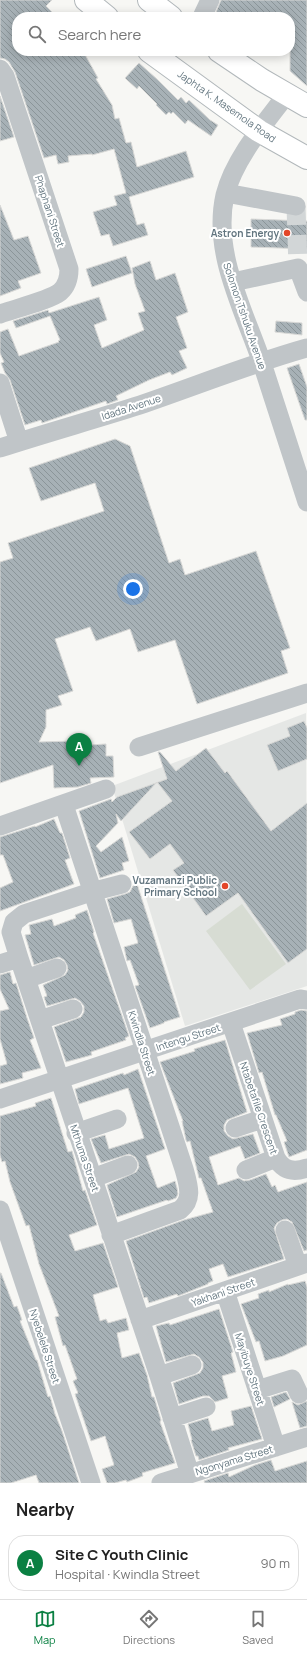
<!DOCTYPE html>
<html lang="en">
<head>
<meta charset="utf-8">
<style>
  :root { --surface:#fff; --page:#f2f2f2; --text:#222; --muted:#767676; --line:#e0e0e0; --accent:#0b8043 }
  body { margin:0; font-family:Manrope,sans-serif; background:var(--page); color:var(--text) }
  .you { position:absolute; left:133px; top:589px; width:14px; height:14px; margin:-10px; border:3px solid #fff; border-radius:50%; background:#1a73e8; box-shadow:0 0 0 6px #1a73e833 }
  .badge { display:grid; place-items:center; width:26px; height:26px; border-radius:50%; background:var(--accent); color:#fff; font-size:13px; font-weight:700 }
  .pin { position:absolute; translate:-50% -33px; filter:drop-shadow(0 1px 2px #0008) }
  .pin::after { content:''; position:absolute; top:21px; width:14px; height:12px; background:inherit; clip-path:polygon(0 0,100% 0,50% 100%) }
  .list { margin:0; padding:0; list-style:none }
  h2 { display:flex; justify-content:space-between; align-items:center; height:52px; margin:0; padding:0 16px; font-size:17px }
  h2 small { font-size:13px; font-weight:400; color:var(--muted) }
  .list li { display:grid; grid-template-columns:26px 1fr auto; gap:12px; align-items:center; box-sizing:border-box; height:56px; margin:0 8px 8px; padding:0 8px; border:1px solid var(--line); border-radius:16px }
  .list b { display:block; font-size:15px; white-space:nowrap }
  .list p { margin:0; font-size:13px; white-space:nowrap; color:var(--muted) }
  .list em { font-size:13px; font-style:normal; color:var(--muted) }
  .icon { flex:none; width:22px; height:22px; fill:none; stroke:currentColor; stroke-width:2; stroke-linecap:round; stroke-linejoin:round }
  .map { position:relative; flex:none; width:307px; height:1483px; overflow:hidden }
  .search { position:absolute; background:var(--surface); box-shadow:0 2px 10px #0003; left:12px; right:12px; top:12px; height:44px; display:flex; align-items:center; gap:10px; box-sizing:border-box; padding:0 14px; border-radius:16px; color:var(--muted); font-size:15px }
  .sheet { height:116px; background:var(--surface) }
  nav { display:flex; justify-content:space-around; align-items:center; box-sizing:border-box; height:56px; border-top:1px solid var(--line); background:var(--surface); font-size:11px; color:var(--muted) }
  nav a { display:grid; justify-items:center; gap:2px }
  nav .on { color:var(--accent) }
  .map>svg:first-child { display:block }
</style>
</head>
<body>
<div class="map">
<svg width="307" height="1483" viewBox="0 0 307 1483">
  <defs>
    <pattern id="building-back-hatch" width="6" height="6" patternUnits="userSpaceOnUse"><rect width="6" height="6" fill="#a7b1b6"/><path d="M-1 5l2 2M0 0l6 6M5-1l2 2" fill="none" stroke="#8b9599"/></pattern>
  </defs>
  <rect width="100%" height="100%" fill="#f7f7f4"/>
  <path fill="#e5e7e5" d="M306,713L307,986L185,1026L112,786Z"/>
  <path fill="#d7dcd3" d="M242,904L286,964L250,990L206,931Z"/>
  <path fill="url(#building-back-hatch)" stroke="#d9d9d7" d="M0,0H52L46,6L57,17H17V51H83L98,78L96,79L112,105L115,119L119,118L126,143L131,142L137,167L186,151L194,177L129,197L137,225L144,223L148,235L113,246L109,234L101,236L93,212L117,205L114,196L126,193L114,149L92,155V154L68,156L69,162L58,164L56,155L44,158L15,72L9,62L5,59L0,58Z
    M221,0H307V86L290,71V17H214Z
    M139,63L158,80L178,100L181,97L186,103L189,100L210,120L218,125L211,136L188,120L185,124L173,112L171,114L169,112L166,115L156,105L157,104L139,86L137,89L125,78Z
    M0,96L14,137L0,141Z
    M0,205L14,240L28,236L41,273L18,281L21,288L0,296Z
    M251,219L307,221V249L251,247Z
    M126,256L132,273L92,287L86,269Z
    M150,261L156,280L175,273L188,312L176,317L187,348L179,351L187,368L172,375L170,372L149,380L116,396L118,400L107,404L106,401L42,423L41,420L25,425L10,380L5,373L1,363L4,362L0,353V332L8,329L19,356L59,342L58,341L60,340L50,316L16,328L13,321L48,310L49,313L99,297L107,320L94,325L102,348L144,330L138,313L145,311L135,284L132,268Z
    M276,321L302,323V335L275,332Z
    M299,364L307,387V420H305L287,368Z
    M115,439L130,446L169,563L180,559L185,575L256,551L290,648L281,651L288,673L197,704L175,640L138,652L130,629L96,641L90,627L55,639L73,691L58,696L62,705L46,710V727L39,742L73,741V746L106,744V756H113L114,777L90,778L91,783L78,787L54,788L53,765L0,783V562L13,558L8,543L104,511L95,483L41,501L29,468Z
    M304,721L307,728V759L278,771L267,745L290,736L287,728Z
    M206,748L225,773L227,771L271,831L307,803V949L288,963L238,893L206,916L173,870L184,863L170,844L150,859L129,832L172,801L157,782L121,821L116,814L118,823L96,846L101,852L122,837L129,861L122,863L124,870L100,878L79,811L111,799L112,802L117,797L167,779L158,752H160L176,771Z
    M54,819L60,833H62L70,858L65,860L74,884L0,911V888L13,882L3,855H0V837L35,826V827Z
    M137,884L180,1017L164,1022V1023L150,1028L135,986L139,985L130,960L127,961L124,947L138,943L131,919L114,923L107,899L125,894L130,892L133,886Z
    M87,910L94,932L93,933L129,1036L125,1038L126,1040L91,1052L92,1055L66,1062L54,1027L81,1017L84,1012V1006L80,1001L75,998L47,1006L44,997L47,996L43,985L65,975L68,970L67,965L64,960L59,957L34,965L25,935L31,934L29,925L52,919L54,926L76,918L75,915Z
    M10,972L13,984L16,983L27,1018L34,1038L30,1040L41,1068L22,1073L23,1078L0,1084V1066L7,1064L0,1039V1011L9,1009L0,989V975Z
    M301,1010L307,1011V1150L289,1157L284,1142L287,1141L276,1115H275L262,1072L259,1073L247,1033L282,1025L280,1019L295,1014V1012Z
    M225,1040L247,1112L227,1120L224,1125V1131L228,1136L233,1139L253,1134L260,1153L245,1159L240,1146L209,1157L218,1185L239,1178L244,1181L250,1180L266,1174L272,1187L275,1185L278,1192L307,1182V1250L304,1251L292,1222L287,1219L282,1220L277,1223L274,1228L284,1259L228,1277L223,1264L209,1269L213,1281L208,1283V1284L178,1296L177,1294L149,1303L147,1297L144,1298L126,1241L184,1220L213,1212L201,1178H199L190,1141L187,1142L186,1140L182,1121H183L160,1062L195,1051L194,1049Z
    M138,1069L165,1149L146,1156L157,1187L158,1188L175,1181L177,1188L178,1194L176,1198L168,1201L167,1200L117,1217L107,1185L136,1172L139,1167L138,1162L135,1157L129,1154L101,1163L91,1139L105,1135L109,1149L144,1138L128,1088L79,1104L75,1089L123,1073L124,1075Z
    M51,1098L68,1152L72,1151L83,1191L85,1190L97,1225L69,1235L75,1251L103,1243L118,1287L93,1295L100,1321L106,1319L108,1323L126,1318L129,1330L117,1333L122,1358L139,1353L147,1375L152,1397H154L161,1420L160,1422L175,1463L142,1473L143,1476L127,1482L126,1480L115,1483H107L102,1469L114,1465L105,1436L91,1441L75,1394L78,1393L73,1381L77,1379L65,1345L63,1346L55,1317L59,1316L39,1264L29,1225L26,1226L10,1182L5,1161L2,1162L0,1155V1116L36,1106L35,1103Z
    M0,1273H1L14,1307L17,1306L22,1320L20,1321L36,1360H37L48,1397L50,1396L55,1414L62,1431L79,1483H39L36,1475L11,1483H0Z
    M305,1281L307,1287V1345L283,1356L265,1361L259,1341L256,1342L241,1304L259,1298L258,1294L269,1290V1292L288,1284V1285Z
    M219,1309L233,1352L231,1353L236,1372L222,1376L228,1398L215,1402L209,1396H203L179,1404L173,1383L200,1373L203,1368V1362L199,1357L194,1354L166,1362L156,1326L169,1323L170,1325Z
    M286,1392L290,1399L274,1407L271,1397Z
    M307,1401V1426L300,1428L292,1402L298,1405Z
    M251,1406L262,1439L228,1448L229,1450L199,1460L198,1456H196L191,1440H192L188,1424L208,1418L212,1431L234,1425L231,1411Z
    M271,1460L275,1471L307,1461V1483H205L204,1481L228,1473L229,1477L255,1465Z"/>
  <g fill="none" stroke-linecap="round" stroke-linejoin="round">
    <path stroke="#d2d6d7" stroke-width="19" stroke-dasharray="19 10" stroke-linecap="butt" d="M296,206L298,268"/>
    <defs>
      <path id="major" d="M86,0L107,17
        M149,0L171,17
        M149,51L259,131L307,158
        M219,51L262,80L307,106"/>
    </defs>
    <use href="#major" stroke="#b2b8bb" stroke-width="24"/>
    <path stroke="#c0c5c8" stroke-width="19" d="M202,17L210,0
      M0,69L5,76L69,269C69,278 67,286 60,292C50,300 14,309 0,314
      M287,94C265,123 234,159 225,195C212,253 244,310 262,363C277,409 292,456 307,502
      M226,193L296,206
      M233,282L298,268L307,292
      M0,383L19,442
      M0,448C46,433 93,420 140,405C196,386 250,364 307,348
      M139,747L307,693
      M64,805L184,1169C188,1184 194,1199 180,1210L111,1235
      M0,826L106,789
      M122,884L91,892L24,914L14,922L11,932L19,958L159,1376L190,1474
      M0,964L19,958
      M26,979L57,968
      M40,1020L73,1009
      M231,1023L276,1158C283,1170 293,1173 307,1168
      M0,1099L300,999L307,1000
      M235,1128L262,1119
      M76,1133L117,1119
      M246,1170L276,1158
      M93,1178L128,1165
      M0,1210L91,1483
      M285,1230L298,1266
      M225,1291L276,1447
      M140,1320L307,1263
      M159,1376L192,1365
      M257,1390L292,1379L299,1394
      M172,1418L206,1407
      M161,1483L307,1437"/>
    <use href="#major" stroke="#fff" stroke-width="22"/>
  </g>
  <g fill="#e34528" stroke="#fff" stroke-width="1.5">
    <circle cx="287" cy="233" r="4"/>
    <circle cx="225" cy="886" r="4"/>
  </g>
  <g text-anchor="middle" dominant-baseline="central" stroke-width="4" stroke-linejoin="round" paint-order="stroke">
    <g font-size="10" fill="#62757f" stroke="#fff">
      <text transform="translate(227 106) rotate(35)">Japhta K. Masemola Road</text>
      <text transform="translate(50 211) rotate(72)">Phaphani Street</text>
      <text transform="translate(245 316) rotate(71)">Solomon Tshuku Avenue</text>
      <text transform="translate(131 407) rotate(-18)">Idada Avenue</text>
      <text transform="translate(188 1037) rotate(-18)">Intengu Street</text>
      <text transform="translate(142 1043) rotate(72)">Kwindla Street</text>
      <text transform="translate(259 1108) rotate(71)">Ntabetafile Crescent</text>
      <text transform="translate(85 1158) rotate(71)">Mthuma Street</text>
      <text transform="translate(223 1292) rotate(-19)">Yakhani Street</text>
      <text transform="translate(45 1346) rotate(72)">Nyebelele Street</text>
      <text transform="translate(250 1369) rotate(72)">Mayibuye Street</text>
      <text transform="translate(234 1460) rotate(-17)">Ngonyama Street</text>
    </g>
    <g font-size="10" font-weight="bold" fill="#62757f" stroke="#fff" text-anchor="end">
      <text x="279" y="233">Astron Energy</text>
      <text x="217" y="880">Vuzamanzi Public<tspan x="217" dy="12">Primary School</tspan></text>
    </g>
  </g>
</svg>
<div class="you"></div>
<div class="pin badge" style="left:79px;top:766px">A</div>
<div class="search"><svg class="icon" aria-label="search" viewBox="0 0 24 24"><circle cx="10" cy="10" r="6"/><path d="M15 15l6 6"/></svg>Search here</div>
</div>
<section class="sheet">
<h2>Nearby<small></small></h2>
<ul class="list">
<li><span class="badge">A</span><div><b>Site C Youth Clinic</b><p>Hospital · Kwindla Street</p></div><em>90 m</em></li>
</ul>
</section>
<nav>
<a class="on"><svg class="icon" aria-label="map" viewBox="0 0 24 24"><path d="M3 6l6-2 6 2 6-2v14l-6 2-6-2-6 2zM9 4v14M15 6v14"/></svg>Map</a>
<a><svg class="icon" aria-label="directions" viewBox="0 0 24 24"><path d="M12 3l9 9-9 9-9-9zM9 14v-3h6M13 9l2 2-2 2"/></svg>Directions</a>
<a><svg class="icon" aria-label="saved" viewBox="0 0 24 24"><path d="M7 4h10v16l-5-4-5 4z"/></svg>Saved</a>
</nav>
</body>
</html>
